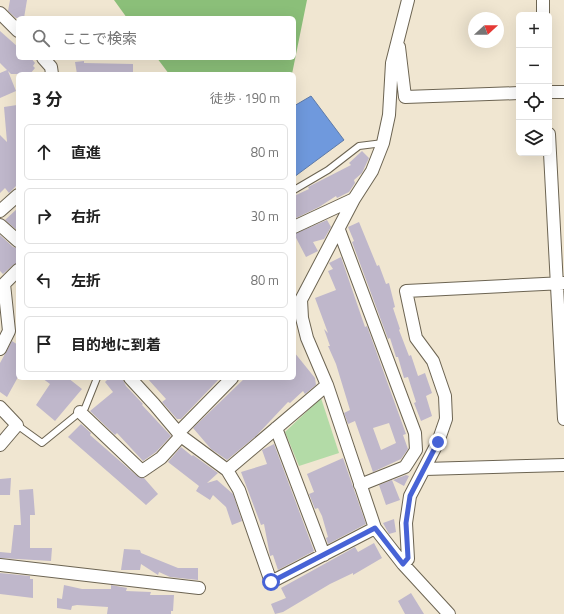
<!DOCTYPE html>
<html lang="ja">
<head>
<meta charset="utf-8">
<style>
  :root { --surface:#fff; --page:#f6f6f6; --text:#222; --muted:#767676; --line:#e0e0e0 }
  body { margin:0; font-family:"Titillium Web","Noto Sans JP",sans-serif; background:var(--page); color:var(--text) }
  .controls { position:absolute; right:12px; top:12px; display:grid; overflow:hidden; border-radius:6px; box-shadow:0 4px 16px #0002 }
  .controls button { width:36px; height:36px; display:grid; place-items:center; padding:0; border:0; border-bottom:1px solid var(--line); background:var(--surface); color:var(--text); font:20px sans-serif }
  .compass { position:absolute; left:468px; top:12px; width:36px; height:36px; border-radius:50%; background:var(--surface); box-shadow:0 4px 16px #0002; rotate:69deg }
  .stop { position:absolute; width:12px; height:12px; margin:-9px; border:3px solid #4763d6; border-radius:50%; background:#fff }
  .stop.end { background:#4763d6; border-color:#fff; box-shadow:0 1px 4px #0008 }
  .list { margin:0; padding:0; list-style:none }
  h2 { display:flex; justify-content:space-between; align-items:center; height:52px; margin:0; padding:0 16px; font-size:17px }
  h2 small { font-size:13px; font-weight:400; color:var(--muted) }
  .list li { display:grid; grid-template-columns:26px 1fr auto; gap:12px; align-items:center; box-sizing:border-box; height:56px; margin:0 8px 8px; padding:0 8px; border:1px solid var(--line); border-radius:6px }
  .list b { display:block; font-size:15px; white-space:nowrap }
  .list em { font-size:13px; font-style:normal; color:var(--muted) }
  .icon { flex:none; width:22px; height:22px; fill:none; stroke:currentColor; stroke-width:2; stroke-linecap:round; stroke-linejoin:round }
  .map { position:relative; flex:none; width:564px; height:614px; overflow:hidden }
  .search { position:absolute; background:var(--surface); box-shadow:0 4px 16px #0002; left:16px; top:16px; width:280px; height:44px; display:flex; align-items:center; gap:10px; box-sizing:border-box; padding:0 14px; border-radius:6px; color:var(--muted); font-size:15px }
  .panel { position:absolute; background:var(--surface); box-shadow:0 4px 16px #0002; left:16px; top:72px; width:280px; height:308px; border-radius:6px }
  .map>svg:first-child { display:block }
</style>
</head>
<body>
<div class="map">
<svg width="564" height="614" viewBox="0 0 564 614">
  <rect width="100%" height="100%" fill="#f0e6d1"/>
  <path fill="#b3dba7" d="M321,398L339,453L299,466L285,432Z"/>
  <path fill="#8bbf79" d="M114,0H307L292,74H169L157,58H294V18H127Z"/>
  <path fill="#6f99dd" stroke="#5e7aa8" d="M311,96L344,140L294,177V106Z"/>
  <path fill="#bfb7cb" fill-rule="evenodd" d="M10,0H27L24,18H16L8,11Z
    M0,31L18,47V58H31L35,63L33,66L35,68L30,74H11L8,71L16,91L0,98V73L7,70L0,63Z
    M84,61V63L133,64V74H77L75,62Z
    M17,105L18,184L9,193L5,188L0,193V135L7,142L4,107Z
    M362,151L369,158L362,173L354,180L355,183L349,192L337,198L336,196L319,207L294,219V196L309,189L308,187L351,165L349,163Z
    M18,208V231L5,220Z
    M327,220L331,227L324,239L313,242L318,251L306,257L294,234Z
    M359,222L377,266L379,265L386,284L389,283L395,307L393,308L400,329L399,330L409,356L411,355L418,376L425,373L432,393L426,396L432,416L421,421L414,403L416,402L408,377L404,378L398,357H396L390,338L388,339L352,242L354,241L348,227Z
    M0,235L13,247L18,248V263L13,265L3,274L0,271Z
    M341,257L365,327L367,326L406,434L403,435L408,449L401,459L373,472L355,421L348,424L344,413L350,410L336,364L328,346H330L324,329L328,333L315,298L336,290L328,271L333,269L329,263ZM389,423L396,443L381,450L373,428Z
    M12,341L18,345V377L7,397L0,392V363Z
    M294,352L315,378L316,385L305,394L303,391L290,403L288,402L256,436L227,460L211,449L193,428L245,378H294Z
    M42,378H68L82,389L55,421L36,405L50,384Z
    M109,378H122L126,386L143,404L142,405L171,436L156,452L143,461L117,433L115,435L90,411L113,392L105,382Z
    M147,378H220L181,419H177L162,402L166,399Z
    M81,424L91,433L90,435L137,476L144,478L158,494L146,505L68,437Z
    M274,444L314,551L278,570L273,555L270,556L264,524L261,525L241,472L267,464L262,450Z
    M181,447L192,456L193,455L218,473L207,483L217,480L233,494L242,521L232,525L226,507L213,495L210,500L196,491L199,486L168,462Z
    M343,458L366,524L328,544L326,538L328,537L322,516L318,508L315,509L309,494L314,492L307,474Z
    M406,475L409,476L404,486L393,480Z
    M11,478L10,495H0V479Z
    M392,480L400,500L386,505L379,485Z
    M33,489L35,515H30V548H52L51,561L0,558V552L11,553L14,525H21L19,490Z
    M394,519L396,532L389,534L383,523Z
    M374,543L382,558L353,575V573L330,584L283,612L275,614L271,604L286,598L281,588L355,547L358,552Z
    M124,549L140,550L141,553L178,568H198V580L170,577L159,572L158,575L141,564L140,570H121Z
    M0,573L30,576V579H33V598L0,594Z
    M64,585L82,589H111V585L127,588L126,591L151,592L150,595H174L173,611H171V614H107L108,607L77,605L72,606L71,610L57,608V598L62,599Z
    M411,593L424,614H405L398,601Z"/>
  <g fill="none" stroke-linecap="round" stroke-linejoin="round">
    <defs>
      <path id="service" d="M294,190L328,170L359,146L383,143
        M17,425L42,443L85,408L97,378"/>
      <path id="minor" d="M408,0L392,63L389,115L383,143L372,171L354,199L301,300L302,318L307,338L327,385L375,528L403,564L449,614
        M543,0V15
        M0,13L18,31
        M399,47L405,97L519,93
        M43,58L51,67L52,74
        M549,92H564
        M549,134L564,419
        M0,211L18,195
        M0,225L18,241
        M294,227L354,199
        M339,230L415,433L416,450L405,467L360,485
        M0,349L9,331L4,284L18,270
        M130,378L154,404L181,436L227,470L239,490L271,582L375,528
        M0,407L17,425L0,445
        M80,412L142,471L161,458L181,436
        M276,428L324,555
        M178,433L232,378
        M425,469L564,465
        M227,470L327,385
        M403,564L408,559L406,523L410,496L438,442L446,419L445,396L433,361L416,338L406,291L564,283
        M0,565L199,588"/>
    </defs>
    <use href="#service" stroke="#6c6452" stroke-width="8"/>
    <use href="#minor" stroke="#6c6452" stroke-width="14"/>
    <use href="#service" stroke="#fff" stroke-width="6"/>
    <use href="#minor" stroke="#fff" stroke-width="12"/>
  </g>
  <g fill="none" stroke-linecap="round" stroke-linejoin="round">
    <path stroke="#4763d6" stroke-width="5" d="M271,582L375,528L403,564L408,558L406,523L410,496L438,442"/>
  </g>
</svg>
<div class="controls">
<button>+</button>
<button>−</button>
<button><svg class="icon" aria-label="locate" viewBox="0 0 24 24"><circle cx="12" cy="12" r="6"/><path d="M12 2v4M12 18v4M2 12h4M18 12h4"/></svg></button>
<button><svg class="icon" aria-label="layers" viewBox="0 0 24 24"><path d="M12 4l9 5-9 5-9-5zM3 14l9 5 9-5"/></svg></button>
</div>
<svg class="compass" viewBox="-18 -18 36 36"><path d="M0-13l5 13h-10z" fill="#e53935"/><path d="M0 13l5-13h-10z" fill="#767676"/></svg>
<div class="stop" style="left:271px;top:582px"></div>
<div class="stop end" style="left:438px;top:442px"></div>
<div class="search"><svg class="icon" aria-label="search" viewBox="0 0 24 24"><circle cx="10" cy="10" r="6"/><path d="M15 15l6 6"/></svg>ここで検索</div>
<section class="panel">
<h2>3 分<small>徒歩 · 190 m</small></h2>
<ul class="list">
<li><svg class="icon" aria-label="ahead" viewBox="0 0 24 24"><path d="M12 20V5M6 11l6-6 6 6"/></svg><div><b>直進</b></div><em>80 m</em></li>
<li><svg class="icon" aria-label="right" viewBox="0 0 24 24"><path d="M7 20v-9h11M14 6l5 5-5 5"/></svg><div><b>右折</b></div><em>30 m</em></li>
<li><svg class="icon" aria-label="left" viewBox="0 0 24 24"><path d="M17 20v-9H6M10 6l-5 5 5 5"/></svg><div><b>左折</b></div><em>80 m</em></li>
<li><svg class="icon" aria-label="arrive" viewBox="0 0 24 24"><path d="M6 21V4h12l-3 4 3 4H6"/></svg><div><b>目的地に到着</b></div></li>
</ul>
</section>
</div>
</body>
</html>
